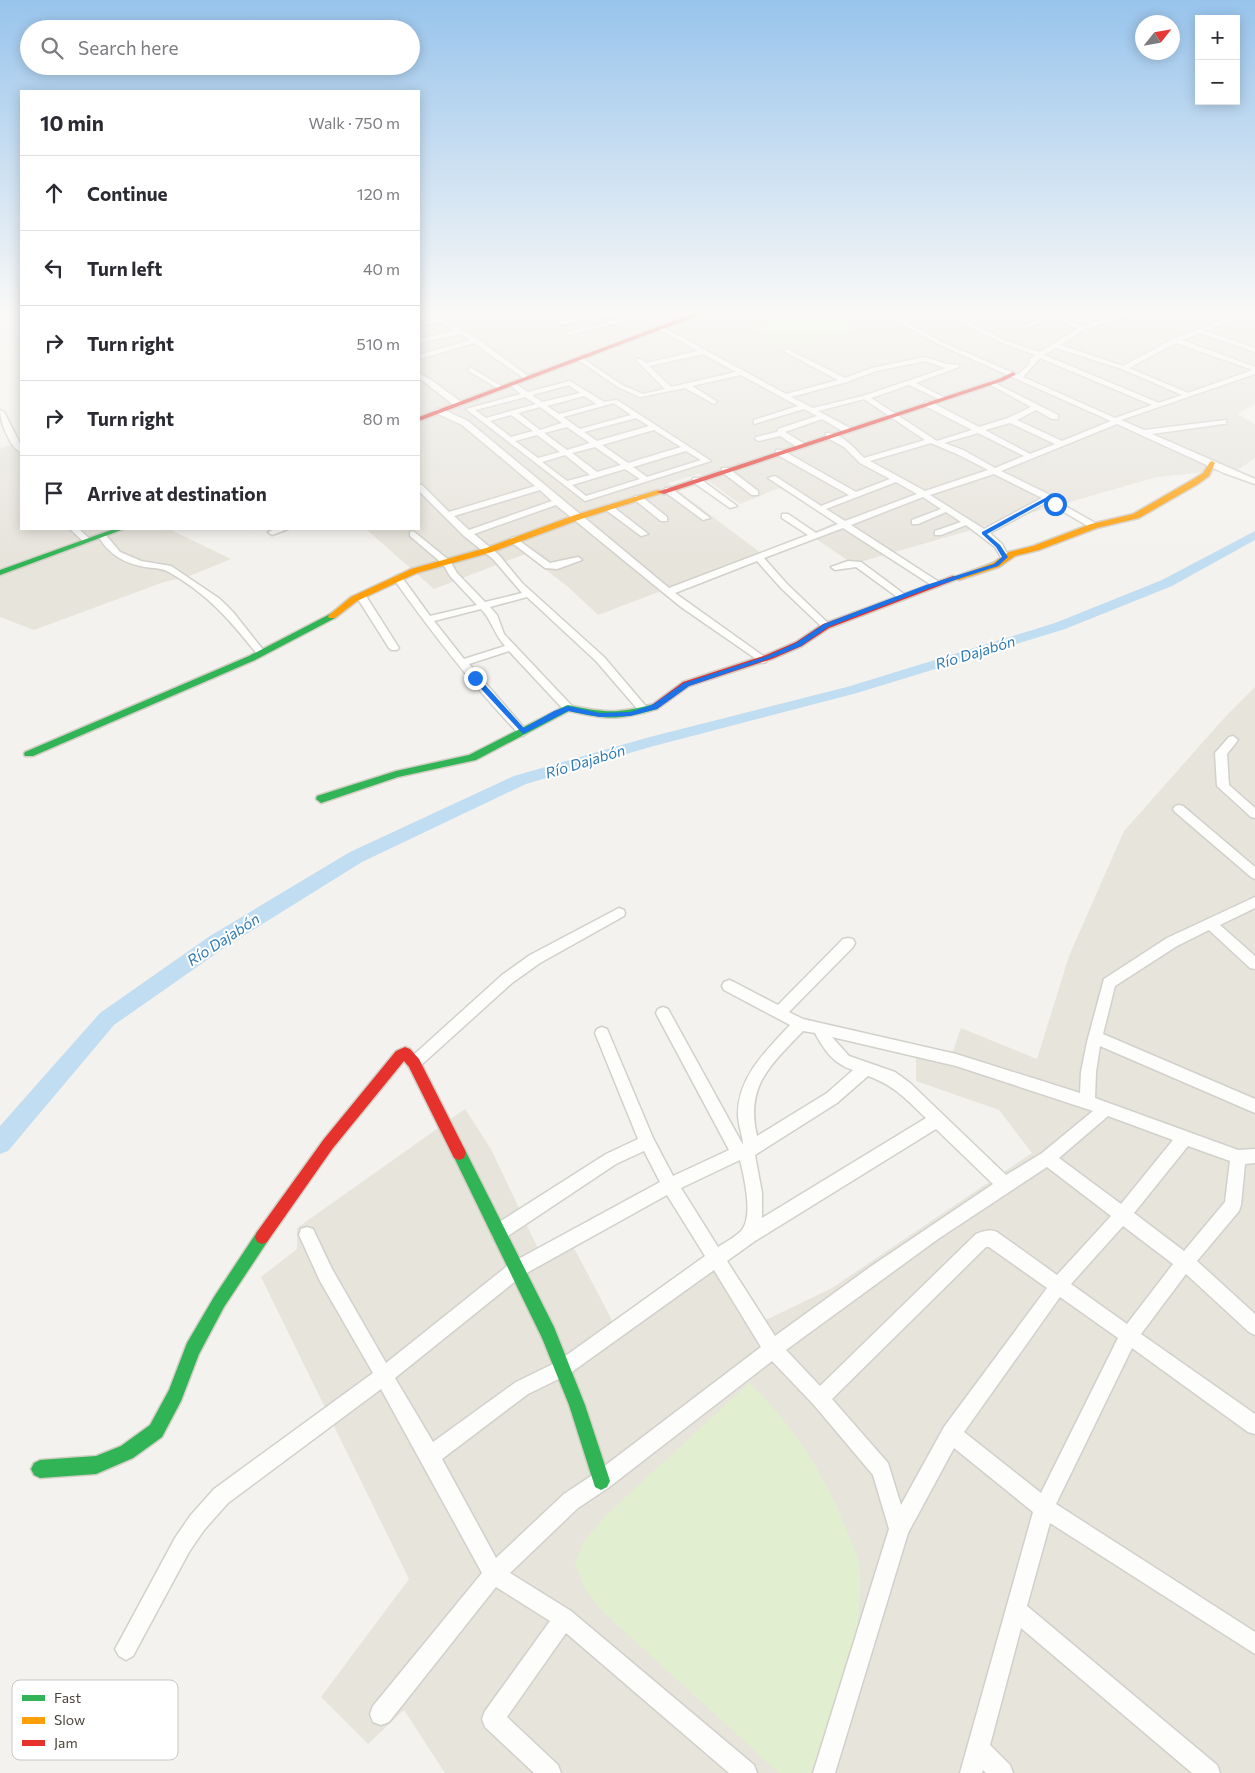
<!DOCTYPE html>
<html lang="en">
<head>
<meta charset="utf-8">
<style>
  :root { --surface:#fff; --page:#f2f2f3; --text:#2b2b33; --muted:#7c7c81; --line:#e1e1e2 }
  body { margin:0; font-family:Commissioner,sans-serif; background:var(--page); color:var(--text) }
  .controls { position:absolute; right:15px; top:15px; display:grid; overflow:hidden; border-radius:0px; box-shadow:0 2px 12px #0003 }
  .controls button { width:45px; height:45px; display:grid; place-items:center; padding:0; border:0; border-bottom:1px solid var(--line); background:var(--surface); color:var(--text); font:25px sans-serif }
  .compass { position:absolute; left:1135px; top:15px; width:45px; height:45px; border-radius:50%; background:var(--surface); box-shadow:0 2px 12px #0003; rotate:59deg }
  .stop { position:absolute; width:15px; height:15px; margin:-11px; border:4px solid #1a73e8; border-radius:50%; background:#fff }
  .stop.end { background:#1a73e8; border-color:#fff; box-shadow:0 1px 5px #0008 }
  .list { margin:0; padding:0; list-style:none }
  h2 { display:flex; justify-content:space-between; align-items:center; height:65px; margin:0; padding:0 20px; font-size:21px }
  h2 small { font-size:16px; font-weight:400; color:var(--muted) }
  .list li { display:grid; grid-template-columns:32px 1fr auto; gap:15px; align-items:center; box-sizing:border-box; height:75px; padding:0 20px; border-top:1px solid var(--line) }
  .list b { display:block; font-size:19px; white-space:nowrap }
  .list em { font-size:16px; font-style:normal; color:var(--muted) }
  .icon { flex:none; width:28px; height:28px; fill:none; stroke:currentColor; stroke-width:2; stroke-linecap:round; stroke-linejoin:round }
  .map { position:relative; flex:none; width:1255px; height:1773px; overflow:hidden }
  .search { position:absolute; background:var(--surface); box-shadow:0 2px 12px #0003; left:20px; top:20px; width:400px; height:55px; display:flex; align-items:center; gap:12px; box-sizing:border-box; padding:0 18px; border-radius:28px; color:var(--muted); font-size:19px }
  .panel { position:absolute; background:var(--surface); box-shadow:0 2px 12px #0003; left:20px; top:90px; width:400px; height:440px; border-radius:0px }
  .map>svg:first-child { display:block }
</style>
</head>
<body>
<div class="map">
<svg width="1255" height="1773" viewBox="0 0 1255 1773">
  <rect width="100%" height="100%" fill="#f4f2ee"/>
  <path fill="#e7e4dc" d="M438,310H1255V404L1237,414L1255,424V458L1239,469L1157,477L853,564L809,534L837,522L779,488L740,504L699,474L668,483L761,553L598,615L567,586L525,554L434,589L366,529H419V327L451,320Z
    M21,441V529H169L231,559L187,577L164,582L34,630L0,617V449Z
    M1255,687V1773H445L404,1710L368,1744L321,1697L409,1579L261,1277L297,1249V1228L465,1109L491,1149L542,1257L572,1244L614,1324L710,1257L751,1327L832,1288L1032,1153L999,1110L916,1081V1047L953,1051L961,1028L1037,1059L1069,956L1124,831L1226,716Z"/>
  <path fill="#e1eecf" d="M822,312L856,330L787,347L752,328Z
    M749,1383C795,1426 823,1473 847,1531C852,1542 859,1558 860,1570C864,1641 837,1708 812,1773H779L602,1611L585,1589L575,1564L582,1544L604,1517Z"/>
  <g fill="none" stroke-linecap="round" stroke-linejoin="round">
    <path fill="#c0ddf1" fill-rule="evenodd" d="M1255,531V540L1172,586L1065,629L857,693L650,747L526,784L362,862L224,948L114,1025L8,1151L0,1154V1126L100,1013L210,936L350,852L514,776L646,738L847,687L1055,623L1162,580Z"/>
    <defs>
      <path id="street" d="M440,310L454,313V315L443,320L478,339L529,377V379H525L474,343L419,359V355L470,340L461,334L419,343V339L455,331L438,322L419,326V322L437,319L447,314Z
        M554,310H568L544,316L541,314Z
        M604,310H612L631,320L569,335L567,334V332L622,319L612,315L557,325L554,323L606,312Z
        M878,310L889,312L921,310L894,315L942,342L1018,375L1030,363V359L1035,355L1002,343L938,310H946L1006,341L1040,352L1078,328L1044,315V322L1018,330V328L1039,320L1037,314L1027,315L996,324L993,322L1027,311L1044,310L1083,326L1105,318L1086,310H1095L1110,316L1127,310H1137L1114,320L1085,329L1060,345L1123,366L1173,339L1229,318L1241,310H1249L1233,320L1205,331L1255,348V352L1200,333L1182,340L1255,367V374L1121,420L1144,430L1226,420V424H1223L1152,434L1255,479V484L1224,473L1117,424L1001,471L1048,494L1058,502L1097,524V528H1091L1047,502L990,533L1002,544L1009,557L1005,560L1002,559L995,547L966,525L941,535H935V531L961,522L946,512L918,524H912V520L941,509L923,497L851,525L939,582V586H933L843,528L764,558L787,584L829,624V628H823L781,588L757,561L675,593L766,658V662L762,663L681,607L556,505L474,534L499,555L522,583L604,657L649,710L644,713L640,712L596,661L527,597L490,607L497,615L504,634L572,706L573,708L572,710H564L509,651L469,664L528,732L523,736L519,734C473,686 432,633 393,578L398,575L401,576L430,616L477,605L450,576L443,564L410,536V532L413,531L450,561L457,573L485,602L522,593L493,559L464,536L419,491V485H422L449,512L535,486L462,425L436,413V409H442L468,421L669,588L808,535L782,518V514H788L816,533L838,524L768,478L775,476L821,506L849,495L776,454V450H782L856,492L890,479L860,463L844,447L826,437V433C841,432 855,449 864,458L925,440L864,399L818,411L850,428V432H844L822,419L785,432L803,443V447H797L780,436L759,441L755,439L756,437L777,432L778,429L817,416L804,409L754,424V420L798,406L741,375L692,386L716,401V403L714,404L685,388L640,397L618,387L577,359L582,358L622,385L643,394L665,389L637,361V359H641L646,363L698,351L659,329V327H663L786,394L838,380L785,352L784,351L787,349L845,378L872,368L925,357L946,364L959,365V367L916,383L945,398V400H941L909,385L871,398L937,441L972,430L925,406V402H931L979,427L1008,418L1031,407L989,384V382L991,381L1058,415V419H1052L1036,410L1017,420L1062,441L1111,421L938,344ZM1176,343L1253,370L1188,393L1129,368ZM1056,348L1122,369L1182,395L1159,403L1044,355ZM703,354L736,372L671,387L649,366ZM1040,358L1152,405L1115,418L1023,377ZM925,361L946,368L863,396L813,408L791,397L847,382L876,371ZM1010,423L1055,444L1030,454L985,430ZM978,433L1024,456L995,468L963,450L944,443ZM931,443L957,454L988,470L925,491L870,461ZM994,474L1042,498L984,529L930,495ZM896,482L917,494L845,521L826,509ZM540,490L552,501L469,530L454,516ZM481,609C492,620 494,634 505,646L464,659L434,621Z
        M1159,310H1175L1172,312Z
        M471,368L503,387L504,388L499,389L469,371L468,370Z
        M419,373L434,382L461,402V406H455L419,378Z
        M570,381L604,402L617,400L711,461L585,501L466,409L521,394L510,385V383H514L528,392ZM569,385L580,393L542,402L532,395ZM584,396L597,404L559,414L547,406ZM525,397L536,404L486,418L475,410ZM614,403L631,415L580,429L563,417ZM540,407L562,423L540,430L518,413ZM511,415L533,431L511,437L490,421ZM636,418L649,426L597,441L584,432ZM567,427L590,443L567,450L544,433ZM654,430L681,447L628,463L602,445ZM537,435L560,452L538,458L515,441ZM595,447L621,465L597,472L572,453ZM686,451L701,460L647,477L633,467ZM565,455L590,475L567,481L542,462ZM625,469L640,479L586,496L572,485Z
        M0,410L4,412L21,445V452C10,448 0,421 0,410Z
        M722,468H728L758,491V495H752L722,472Z
        M693,478H699L737,506L730,508L693,482Z
        M665,488H671L710,518L703,520L665,492Z
        M635,496H641L667,517V521H661L635,500Z
        M606,506H612L648,534L641,536L606,510Z
        M70,529H79L92,541L85,543Z
        M275,529H288L272,535L268,532Z
        M102,533L105,534L120,552L141,561L171,566L220,599L233,612L264,651V655H258C229,619 208,594 167,571C161,568 152,568 145,567C123,563 109,554 98,536Z
        M514,537L550,563L578,557L582,560L557,569L545,568L511,542V538Z
        M848,561L861,562L908,597L903,600L900,599L856,567L835,570L831,567Z
        M361,593L366,596L399,648L397,650H391L389,648L356,596Z
        M1233,736L1238,740L1227,754L1229,785L1255,808V818L1251,817L1217,786L1215,753L1229,737Z
        M1179,805L1183,806L1255,867V879L1251,877L1175,812L1173,809L1175,806Z
        M1255,897V908L1220,925L1255,956V969L1250,968L1209,930L1177,946L1115,986L1103,1034L1255,1099V1113L1100,1046L1096,1072L1095,1098L1238,1150L1255,1149V1163L1245,1164L1241,1205L1239,1211L1197,1261L1255,1314V1335L1249,1332L1186,1274L1141,1334L1255,1414V1434L1248,1432L1132,1348L1056,1504L1255,1632V1654L1050,1523L1027,1606L1217,1765L1220,1773H1192L1021,1628L990,1745L1010,1765L1013,1773H986L983,1770L982,1773H960L1033,1512L954,1448L908,1533L835,1773H813L889,1529L873,1475L814,1405L772,1361L608,1488L578,1508L510,1573L571,1611L754,1765L757,1773H729L566,1633L507,1717L558,1765L561,1773H534L485,1727L482,1719L485,1711L550,1621L496,1587L389,1722L381,1725L373,1722L370,1714L373,1706L482,1573L381,1389L228,1503L204,1530L189,1552L133,1656L126,1660L119,1656L115,1649L119,1642L175,1538L190,1516L214,1489L373,1373L320,1281L299,1235L301,1229L307,1227L313,1229L332,1269L386,1363L511,1263L660,1182L644,1151L616,1164L505,1238L499,1240L493,1238L491,1232L493,1226L606,1154L638,1139L595,1033L597,1029L602,1027L607,1029L653,1138L673,1176L729,1150L658,1017L656,1013L658,1009L663,1007L668,1009L743,1145C743,1136 738,1125 738,1114C738,1077 766,1051 790,1025L724,990L722,986L724,982L729,980L734,982L778,1005L843,939L848,938L853,939L855,943L853,947L789,1012L803,1019L956,1054L1080,1093L1081,1072L1087,1042L1104,979L1167,938ZM803,1031L815,1033C824,1050 834,1064 853,1070L827,1093L757,1136C745,1085 771,1065 803,1031ZM832,1037L956,1066L1093,1111L1042,1153L1006,1175L910,1083L895,1072L849,1056ZM868,1076C894,1085 907,1100 926,1118L762,1218V1193L755,1155L837,1103ZM1108,1116L1173,1140L1121,1204L1059,1158ZM936,1129L993,1184L870,1267L775,1336L727,1261L755,1241ZM1188,1146L1230,1161L1225,1202L1184,1251L1134,1213ZM740,1160C744,1176 754,1218 741,1231C735,1237 726,1242 718,1247L681,1188ZM1047,1167L1111,1216L1057,1275L997,1232C989,1229 984,1231 976,1234L820,1386L786,1350L938,1239ZM667,1195L705,1256L557,1362L516,1382L433,1442L395,1378L523,1275ZM1123,1226L1173,1264L1127,1324L1071,1284ZM986,1247H989L1047,1288L944,1427L901,1505L888,1463L832,1399ZM714,1270L761,1347L594,1474L564,1494L496,1558L442,1459L528,1394L569,1374ZM1060,1297L1118,1338L1041,1493L964,1432Z
        M619,908L624,910L625,913L624,916L540,963L512,983L419,1067L414,1069L409,1067L407,1063L409,1059L502,975L530,955Z"/>
      <path id="fast" d="M114,529H124L0,575V570Z
        M332,613L336,616L335,618L255,660L33,756H25L24,754L25,752L249,656Z
        M654,704L657,705V709C620,720 607,720 569,711L476,760L398,777L321,803L316,799L317,796L396,771L469,755L565,706L568,705C605,713 617,714 654,704Z
        M459,1146L464,1148L554,1327L585,1405L610,1481L607,1487L601,1490L595,1487L569,1405L542,1338L452,1153L454,1148Z
        M262,1230L267,1232L269,1237L267,1242L224,1307L199,1354L181,1401L162,1437L133,1458L96,1474L40,1478L34,1475L31,1469L34,1463L40,1460L96,1456L121,1446L150,1425L169,1390L187,1343L214,1297L257,1232Z"/>
      <path id="slow" d="M1212,461L1215,463L1209,476L1198,484L1139,518L1097,528L1039,550L1015,556L999,567L959,580L952,578L993,563L1009,552L1033,546L1091,524L1133,514L1192,480L1203,473L1210,462Z
        M658,490L665,492L581,519L492,552L417,573L357,601L335,618H329L328,616L351,597L411,569L486,548L575,515Z"/>
      <path id="jam" d="M703,310H712L419,421V417Z
        M1013,372L1016,374L1015,375L1003,381L664,494L657,492L999,379Z
        M953,576L960,578L829,628L802,646L772,659L689,686L657,709H651L649,707L683,682L766,655L796,642L823,624Z
        M405,1047L410,1049L419,1059L464,1148L466,1153L464,1158L459,1160L454,1158L409,1067L404,1061L333,1148L267,1242L262,1244L257,1242L255,1237L257,1232L324,1139L396,1051Z"/>
    </defs>
    <use href="#street" stroke="#d2d0cb" stroke-width="3"/>
    <use href="#fast" stroke="#d3cfc5" stroke-width="3"/>
    <use href="#slow" stroke="#d3cfc5" stroke-width="3"/>
    <use href="#jam" stroke="#d3cfc5" stroke-width="3"/>
    <use href="#street" fill="#fdfdfc" fill-rule="evenodd"/>
    <use href="#fast" fill="#30b455" fill-rule="evenodd"/>
    <use href="#slow" fill="#ff9f0a" fill-rule="evenodd"/>
    <use href="#jam" fill="#e5322d" fill-rule="evenodd"/>
  </g>
  <linearGradient id="sky" x2="0" y2="1"><stop stop-color="#98c4ec"/><stop offset="0.56" stop-color="#faf9f7"/><stop offset="1" stop-color="#faf9f7" stop-opacity="0"/></linearGradient>
  <rect width="1255" height="558" fill="url(#sky)"/>
  <path fill="#1a73e8" d="M1047,497H1050L1057,506H1053L1048,500L987,534L1000,545L1008,557L998,566L930,588L828,627L801,646L771,658L689,686L657,709L630,716L600,717L568,711L523,734L471,678L477,676L524,728L554,711L568,706L600,713L630,712L652,705L684,683L767,656L796,643L824,624L926,585L994,564L1002,557L996,547L982,534V532Z"/>
  <g text-anchor="middle" dominant-baseline="central" stroke-width="4" stroke-linejoin="round" paint-order="stroke">
    <g font-size="15" font-style="italic" fill="#2e7ab2" stroke="#fff">
      <text transform="translate(975 652) rotate(-17)">Río Dajabón</text>
      <text transform="translate(585 761) rotate(-17)">Río Dajabón</text>
      <text transform="translate(223 939) rotate(-33)">Río Dajabón</text>
    </g>
  </g>
  <rect x="12" y="1680" width="166" height="80" rx="8" fill="#fff" stroke="#c9c7c4" stroke-width="1"/>
  <rect x="22" y="1695" width="23" height="6" fill="#30b455"/>
  <rect x="22" y="1717" width="23" height="7" fill="#ff9f0a"/>
  <rect x="22" y="1740" width="23" height="6" fill="#e5322d"/>
  <g font-size="14" fill="#4b4439">
    <text x="54" y="1703">Fast</text>
    <text x="54" y="1725">Slow</text>
    <text x="54" y="1748">Jam</text>
  </g>
</svg>
<div class="controls">
<button>+</button>
<button>−</button>
</div>
<svg class="compass" viewBox="-18 -18 36 36"><path d="M0-13l5 13h-10z" fill="#e53935"/><path d="M0 13l5-13h-10z" fill="#7c7c81"/></svg>
<div class="stop" style="left:1055px;top:504px"></div>
<div class="stop end" style="left:475px;top:678px"></div>
<div class="search"><svg class="icon" aria-label="search" viewBox="0 0 24 24"><circle cx="10" cy="10" r="6"/><path d="M15 15l6 6"/></svg>Search here</div>
<section class="panel">
<h2>10 min<small>Walk · 750 m</small></h2>
<ul class="list">
<li><svg class="icon" aria-label="ahead" viewBox="0 0 24 24"><path d="M12 20V5M6 11l6-6 6 6"/></svg><div><b>Continue</b></div><em>120 m</em></li>
<li><svg class="icon" aria-label="left" viewBox="0 0 24 24"><path d="M17 20v-9H6M10 6l-5 5 5 5"/></svg><div><b>Turn left</b></div><em>40 m</em></li>
<li><svg class="icon" aria-label="right" viewBox="0 0 24 24"><path d="M7 20v-9h11M14 6l5 5-5 5"/></svg><div><b>Turn right</b></div><em>510 m</em></li>
<li><svg class="icon" aria-label="right" viewBox="0 0 24 24"><path d="M7 20v-9h11M14 6l5 5-5 5"/></svg><div><b>Turn right</b></div><em>80 m</em></li>
<li><svg class="icon" aria-label="arrive" viewBox="0 0 24 24"><path d="M6 21V4h12l-3 4 3 4H6"/></svg><div><b>Arrive at destination</b></div></li>
</ul>
</section>
</div>
</body>
</html>
